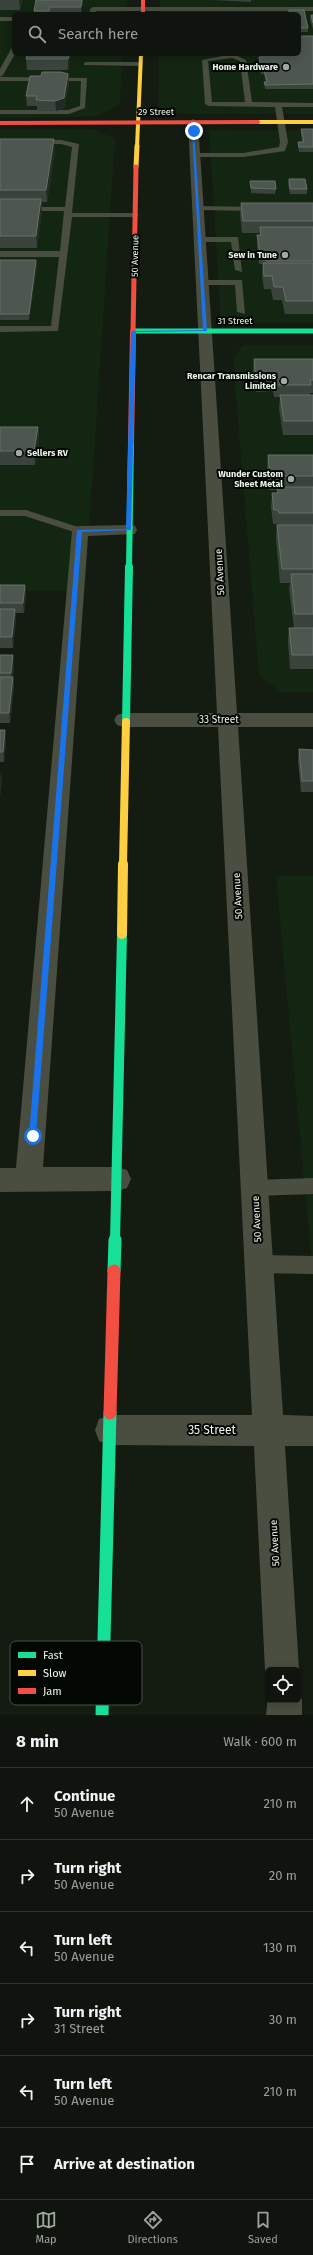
<!DOCTYPE html>
<html lang="en">
<head>
<meta charset="utf-8">
<style>
  :root { --surface:#0f150e; --page:#181e17; --text:#f1f3f6; --muted:#9b9f9e; --line:#2f342e; --accent:#a0aa9e }
  body { margin:0; font-family:"Fira Sans",sans-serif; background:var(--page); color:var(--text) }
  .controls { position:absolute; right:12px; bottom:12px; display:grid; overflow:hidden; border-radius:6px; box-shadow:0 2px 10px #0003 }
  .controls button { width:36px; height:36px; display:grid; place-items:center; padding:0; border:0; border-bottom:1px solid var(--line); background:var(--surface); color:var(--text); font:20px sans-serif }
  .stop { position:absolute; width:12px; height:12px; margin:-9px; border:3px solid #1a73e8; border-radius:50%; background:#fff }
  .stop.end { background:#1a73e8; border-color:#fff; box-shadow:0 1px 4px #0008 }
  .list { margin:0; padding:0; list-style:none }
  h2 { display:flex; justify-content:space-between; align-items:center; height:52px; margin:0; padding:0 16px; font-size:17px }
  h2 small { font-size:13px; font-weight:400; color:var(--muted) }
  .list li { display:grid; grid-template-columns:26px 1fr auto; gap:12px; align-items:center; box-sizing:border-box; height:72px; padding:0 16px; border-top:1px solid var(--line) }
  .list b { display:block; font-size:15px; white-space:nowrap }
  .list p { margin:0; font-size:13px; white-space:nowrap; color:var(--muted) }
  .list em { font-size:13px; font-style:normal; color:var(--muted) }
  .icon { flex:none; width:22px; height:22px; fill:none; stroke:currentColor; stroke-width:2; stroke-linecap:round; stroke-linejoin:round }
  .map { position:relative; flex:none; width:313px; height:1715px; overflow:hidden }
  .search { position:absolute; background:var(--surface); box-shadow:0 2px 10px #0003; left:12px; right:12px; top:12px; height:44px; display:flex; align-items:center; gap:10px; box-sizing:border-box; padding:0 14px; border-radius:6px; color:var(--muted); font-size:15px }
  .sheet { height:484px; background:var(--surface) }
  nav { display:flex; justify-content:space-around; align-items:center; box-sizing:border-box; height:56px; border-top:1px solid var(--line); background:var(--surface); font-size:11px; color:var(--muted) }
  nav a { display:grid; justify-items:center; gap:2px }
  nav .on { color:var(--accent) }
  .map>svg:first-child { display:block }
</style>
</head>
<body>
<div class="map">
<svg width="313" height="1715" viewBox="0 0 313 1715">
  <rect width="100%" height="100%" fill="#141c12"/>
  <path fill="#132612" d="M0,0H127L125,14H14V54H122L120,104L98,116L0,118Z
    M160,0H313V114H184L158,108L159,54H299V14H159Z
    M0,129H91L115,138L85,591H0Z
    M209,130L313,131V323H221Z
    M243,345H313V692H281L259,676L233,359Z
    M276,876H313V1277Z"/>
  <g fill="none" stroke-linecap="round" stroke-linejoin="round">
    <path fill="#4a4e40" fill-rule="evenodd" d="M93,7H313V11H96V14H90V9Z
      M0,17H14V21H0Z
      M14,47L15,54L3,75L0,77L87,78L85,108L69,114H0V110H68L80,106L81,81H0V69L11,49Z
      M233,54L246,60L252,102L313,103V107H282L288,142L285,151L243,157H191V153H243L279,147L280,142L275,107L209,106L205,104L202,60ZM232,58L240,61L245,102H212L208,61Z
      M86,62H140L143,64L140,66L84,65V63Z
      M0,140H61L79,144L72,213H135L139,215L135,217H72L58,331L0,332V326H51L59,257H0V251H60L64,211H0V207H65L72,147L61,144H0Z
      M194,206L260,207L264,209L260,211L197,210L193,208Z
      M196,237H238L242,272L235,270L231,242H199L196,241Z
      M199,280H242L245,314L237,312L235,285H202L199,284Z
      M0,510H26L84,529L86,531L80,534L25,516H0Z
      M313,1178V1194L255,1196L248,1194L246,1188L248,1182L255,1180Z
      M260,1255L313,1256V1274L260,1273L253,1271L250,1264L253,1257Z"/>
    <path fill="#4a4e40" fill-rule="evenodd" d="M193,119L198,122L237,713H313V727H238L283,1415L313,1416V1446H285L299,1670L298,1673V1670H268V1678L265,1670L254,1446L110,1445L99,1441L95,1430L99,1419L110,1415H252L218,727H124L117,725L114,720L117,715L124,713H217L188,122Z
      M129,525L135,526L137,530L135,534L88,536L43,1167H117L127,1170L131,1179L127,1188L117,1191L0,1192V1168H16L72,531L74,527L80,526Z
      M298,1691L302,1700V1715H266L268,1696V1700H298Z"/>
    <path stroke="#16e098" stroke-width="5" d="M133,331H313"/>
    <path stroke="#16e098" stroke-width="6" d="M129,568L131,443"/>
    <path stroke="#16e098" stroke-width="8" d="M126,722L129,567"/>
    <path stroke="#16e098" stroke-width="10" d="M115,1241L122,934"/>
    <path stroke="#16e098" stroke-width="13" d="M114,1271L115,1240
      M102,1715L110,1413"/>
    <path stroke="#ffcf43" stroke-width="4" d="M258,122H313
      M137,147L141,54"/>
    <path stroke="#ffcf43" stroke-width="5" d="M136,167L137,146"/>
    <path stroke="#ffcf43" stroke-width="8" d="M123,865L126,722"/>
    <path stroke="#ffcf43" stroke-width="10" d="M122,934L123,864"/>
    <path stroke="#f24e42" stroke-width="4" d="M143,0V14
      M0,123L258,122"/>
    <path stroke="#f24e42" stroke-width="5" d="M133,333L136,167"/>
    <path stroke="#f24e42" stroke-width="6" d="M131,443L133,332"/>
    <path stroke="#f24e42" stroke-width="13" d="M110,1413L114,1271"/>
  </g>
  <path fill="#3a443d" d="M0,0H22L20,10H0Z
    M36,0H83L81,14H34V11Z
    M212,0H251V2Z
    M289,10H304L308,28V32H299V14H288Z
    M311,15H313V29L310,19Z
    M313,36V89H265L264,82H266L264,74H261L259,61V57H261V54H299Z
    M71,54L68,70H27L26,59Z
    M68,74L69,84L64,108L56,111H37V106H27L26,96L41,76Z
    M301,129H313V152H299L298,147V142H302L301,134Z
    M0,139L55,151L47,202H42V212L37,248H0Z
    M289,179L307,189V194H290L288,184Z
    M250,181L276,189L275,194L251,193Z
    M241,203H313V314H285L282,300H273L271,289H264L262,276L263,264H259L257,247V235H260V233H242L240,215Z
    M0,260H36L37,266L29,320H0Z
    M254,359H313V393H310V395H313V435H283L279,409L280,397H274L273,391L256,392L253,371Z
    M0,427H38L39,441L35,465H0Z
    M268,455H313V669H290L288,642L289,628H294L289,589L290,583H280L276,539L277,524H273L271,507L272,493H277V490H269L267,469Z
    M0,585H25L26,595L24,613H15L16,619L13,648H0Z
    M0,655L14,666L13,677L14,688L10,723H0Z
    M0,730L6,741L4,762H0Z
    M299,749L313,750V792H301L298,760Z"/>
  <path fill="#232c24" d="M19,0H22V1L20,10Z
    M82,0H83V2L81,14V7Z
    M69,54H71L68,70V59Z
    M68,74L69,84L64,108L56,111L55,101Z
    M54,139L55,151L47,202L46,190Z
    M41,199L42,212L37,248L36,236Z
    M36,260L37,266L29,320V314Z
    M38,427L39,441L35,465L34,451Z
    M25,585L26,595L24,613L23,603Z
    M15,609L16,619L13,648L12,637Z
    M13,655L14,666L12,684L11,673Z
    M13,677L14,688L10,723L9,713Z
    M5,730L6,741L4,762L3,752Z
    M1,771L2,782L0,798V776Z"/>
  <path fill="#4d5750" stroke="#667068" d="M36,0H82L81,7H50L49,11H34Z
    M289,10H304L308,28H299V14H289Z
    M311,15H313V23Z
    M299,36H313V84L265,85L264,82H267L264,70H261L259,57H262V54H299Z
    M27,54H69L68,59H26Z
    M42,72H61L68,74L64,98L55,101L36,100L37,96H26L30,76H41Z
    M301,129H313V147H299L298,142H304Z
    M0,139H54L46,190H0Z
    M289,179H305L307,189H290Z
    M250,181H275L276,189L251,188Z
    M0,199H41L36,236H0Z
    M241,203H313V221H243Z
    M260,227H313V261H266L265,252H260L257,235H261Z
    M0,260H36L29,314H0Z
    M263,263H313V301H286L283,287H274L272,276H264Z
    M254,359H313V380H310L311,385H275L274,379H256Z
    M280,395H313V421H284Z
    M0,427H38L34,451H0Z
    M268,455H313V476H270Z
    M277,487H313V513H279L278,510H274L272,493H278Z
    M277,525H313V569H282Z
    M291,574H313V614H295Z
    M0,585H25L23,603H0Z
    M0,609H15L12,637H0Z
    M289,628H313V655H292Z
    M0,655H13L11,673H0Z
    M0,677H13L9,713H0Z
    M0,730H5L3,752H0Z
    M299,749L313,750V781H302Z"/>
  <path fill="#1a73e8" d="M194,130L207,331L136,332L131,530L82,532L36,1136L33,1140L29,1136L77,530L126,529L131,331L203,330L192,131Z"/>
  <g fill="#a0aa9e" stroke="#030703" stroke-width="1.5">
    <circle cx="286" cy="67" r="4"/>
    <circle cx="285" cy="255" r="4"/>
    <circle cx="284" cy="381" r="4"/>
    <circle cx="19" cy="453" r="4"/>
    <circle cx="291" cy="479" r="4"/>
  </g>
  <g text-anchor="middle" dominant-baseline="central" stroke-width="4" stroke-linejoin="round" paint-order="stroke">
    <g font-size="9" font-weight="bold" fill="#ebf6ea" stroke="#030703" text-anchor="end">
      <text x="278" y="67">Home Hardware</text>
      <text x="277" y="255">Sew in Tune</text>
      <text x="276" y="376">Rencar Transmissions<tspan x="276" dy="10">Limited</tspan></text>
      <text x="27" y="453" text-anchor="start">Sellers RV</text>
      <text x="283" y="474">Wunder Custom<tspan x="283" dy="10">Sheet Metal</tspan></text>
    </g>
    <g font-size="9" fill="#ebf6ea" stroke="#030703">
      <text x="156" y="112">29 Street</text>
      <text transform="translate(135 256) rotate(-89)">50 Avenue</text>
      <text x="235" y="321">31 Street</text>
    </g>
    <g font-size="10" fill="#ebf6ea" stroke="#030703">
      <text transform="translate(220 572) rotate(-93)">50 Avenue</text>
      <text x="219" y="720">33 Street</text>
      <text transform="translate(238 896) rotate(-93)">50 Avenue</text>
      <text transform="translate(257 1219) rotate(-93)">50 Avenue</text>
      <text transform="translate(275 1543) rotate(-93)">50 Avenue</text>
    </g>
    <g font-size="12" fill="#ebf6ea" stroke="#030703">
      <text x="212" y="1430">35 Street</text>
    </g>
  </g>
  <rect x="10" y="1641" width="132" height="64" rx="6" fill="#030703" stroke="#494f48" stroke-width="1"/>
  <rect x="18" y="1652" width="18" height="6" fill="#16e098"/>
  <rect x="18" y="1670" width="18" height="6" fill="#ffcf43"/>
  <rect x="18" y="1688" width="18" height="6" fill="#f24e42"/>
  <g font-size="11" fill="#ebf6ea">
    <text x="43" y="1659">Fast</text>
    <text x="43" y="1677">Slow</text>
    <text x="43" y="1695">Jam</text>
  </g>
</svg>
<div class="controls">
<button><svg class="icon" aria-label="locate" viewBox="0 0 24 24"><circle cx="12" cy="12" r="6"/><path d="M12 2v4M12 18v4M2 12h4M18 12h4"/></svg></button>
</div>
<div class="stop" style="left:33px;top:1136px"></div>
<div class="stop end" style="left:194px;top:131px"></div>
<div class="search"><svg class="icon" aria-label="search" viewBox="0 0 24 24"><circle cx="10" cy="10" r="6"/><path d="M15 15l6 6"/></svg>Search here</div>
</div>
<section class="sheet">
<h2>8 min<small>Walk · 600 m</small></h2>
<ul class="list">
<li><svg class="icon" aria-label="ahead" viewBox="0 0 24 24"><path d="M12 20V5M6 11l6-6 6 6"/></svg><div><b>Continue</b><p>50 Avenue</p></div><em>210 m</em></li>
<li><svg class="icon" aria-label="right" viewBox="0 0 24 24"><path d="M7 20v-9h11M14 6l5 5-5 5"/></svg><div><b>Turn right</b><p>50 Avenue</p></div><em>20 m</em></li>
<li><svg class="icon" aria-label="left" viewBox="0 0 24 24"><path d="M17 20v-9H6M10 6l-5 5 5 5"/></svg><div><b>Turn left</b><p>50 Avenue</p></div><em>130 m</em></li>
<li><svg class="icon" aria-label="right" viewBox="0 0 24 24"><path d="M7 20v-9h11M14 6l5 5-5 5"/></svg><div><b>Turn right</b><p>31 Street</p></div><em>30 m</em></li>
<li><svg class="icon" aria-label="left" viewBox="0 0 24 24"><path d="M17 20v-9H6M10 6l-5 5 5 5"/></svg><div><b>Turn left</b><p>50 Avenue</p></div><em>210 m</em></li>
<li><svg class="icon" aria-label="arrive" viewBox="0 0 24 24"><path d="M6 21V4h12l-3 4 3 4H6"/></svg><div><b>Arrive at destination</b></div></li>
</ul>
</section>
<nav>
<a class="on"><svg class="icon" aria-label="map" viewBox="0 0 24 24"><path d="M3 6l6-2 6 2 6-2v14l-6 2-6-2-6 2zM9 4v14M15 6v14"/></svg>Map</a>
<a><svg class="icon" aria-label="directions" viewBox="0 0 24 24"><path d="M12 3l9 9-9 9-9-9zM9 14v-3h6M13 9l2 2-2 2"/></svg>Directions</a>
<a><svg class="icon" aria-label="saved" viewBox="0 0 24 24"><path d="M7 4h10v16l-5-4-5 4z"/></svg>Saved</a>
</nav>
</body>
</html>
